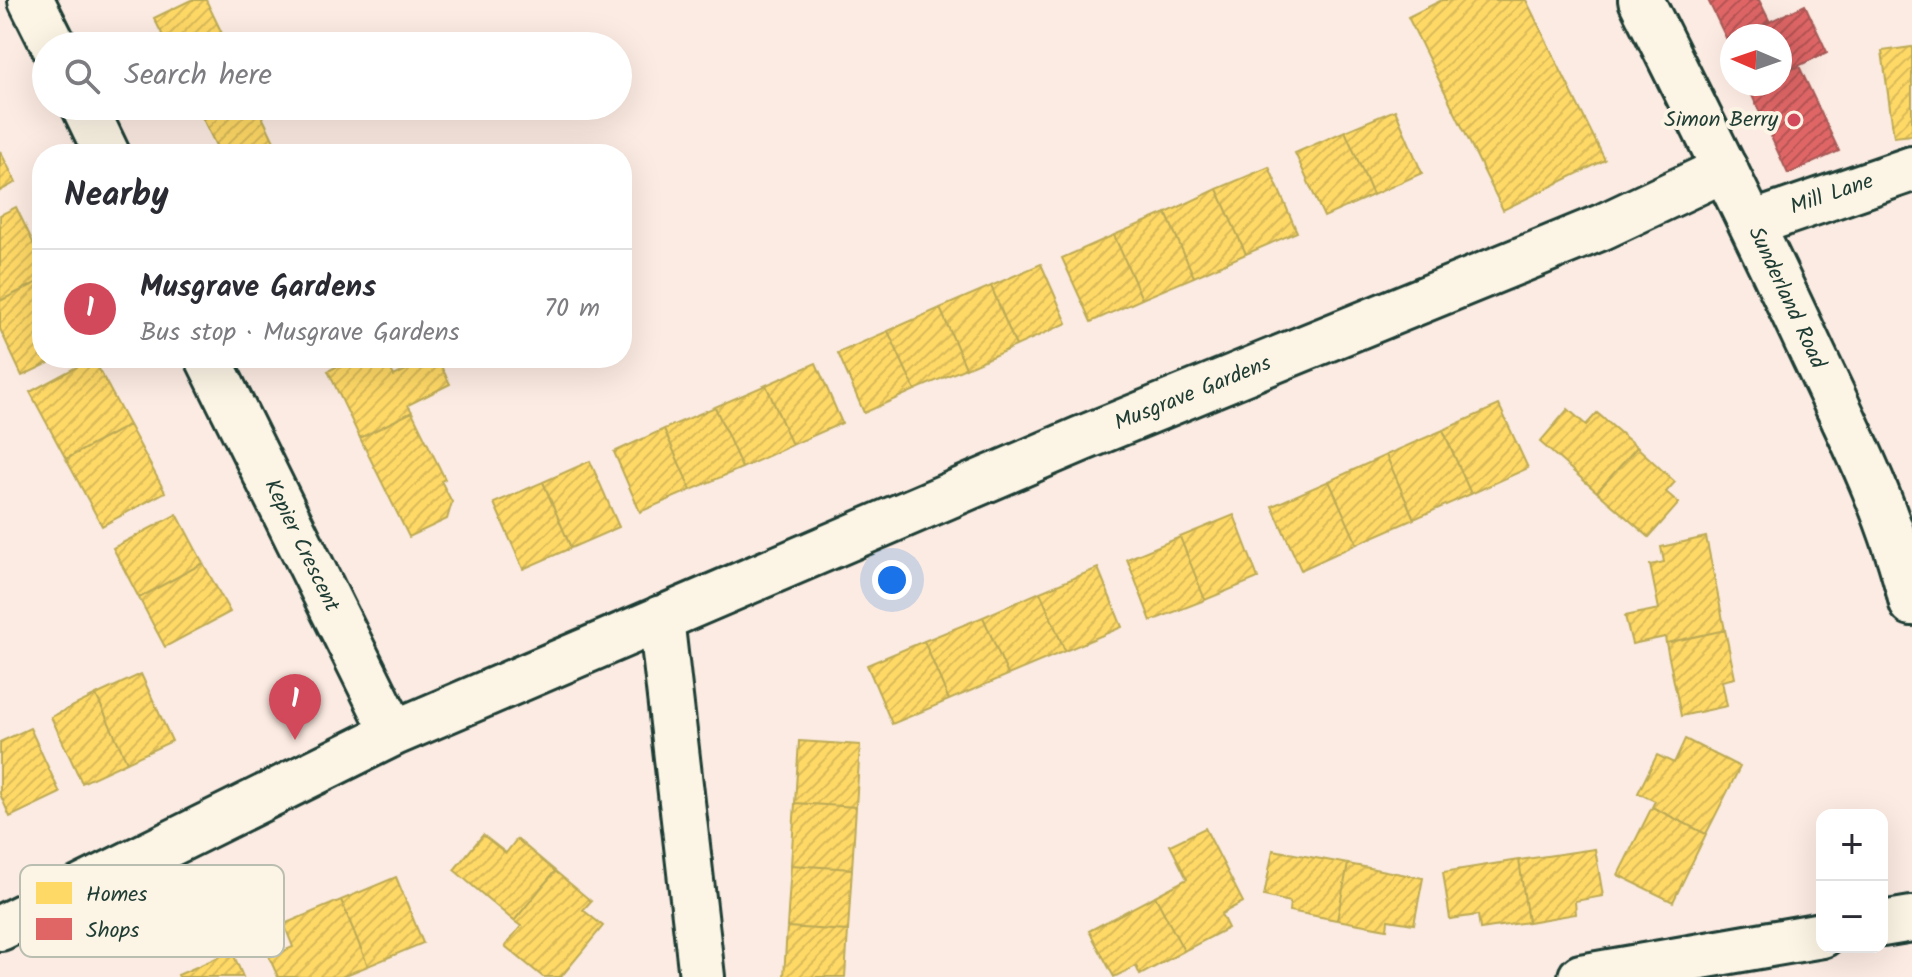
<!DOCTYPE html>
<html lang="en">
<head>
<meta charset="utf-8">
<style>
  :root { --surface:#fff; --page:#f7f7f7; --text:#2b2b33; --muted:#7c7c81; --line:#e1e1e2; --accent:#d1495b }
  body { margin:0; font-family:Kalam,sans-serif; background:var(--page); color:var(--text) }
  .controls { position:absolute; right:24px; bottom:24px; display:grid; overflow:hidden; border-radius:16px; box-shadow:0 8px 32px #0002 }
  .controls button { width:72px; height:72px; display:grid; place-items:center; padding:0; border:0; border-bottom:2px solid var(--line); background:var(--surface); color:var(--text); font:40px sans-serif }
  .compass { position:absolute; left:1720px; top:24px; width:72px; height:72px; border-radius:50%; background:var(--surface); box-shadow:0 8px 32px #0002; rotate:272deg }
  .you { position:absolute; left:892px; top:580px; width:28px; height:28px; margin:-20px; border:6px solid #fff; border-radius:50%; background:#1a73e8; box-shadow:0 0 0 12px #1a73e833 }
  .badge { display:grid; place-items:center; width:52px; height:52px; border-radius:50%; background:var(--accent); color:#fff; font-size:26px; font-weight:700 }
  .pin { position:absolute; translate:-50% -66px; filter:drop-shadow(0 2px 4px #0008) }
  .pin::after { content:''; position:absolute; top:42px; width:28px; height:24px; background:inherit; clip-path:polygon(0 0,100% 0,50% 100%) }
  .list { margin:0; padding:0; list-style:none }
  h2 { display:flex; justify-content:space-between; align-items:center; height:104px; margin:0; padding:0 32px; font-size:34px }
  h2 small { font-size:26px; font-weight:400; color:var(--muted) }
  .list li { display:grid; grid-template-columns:52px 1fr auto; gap:24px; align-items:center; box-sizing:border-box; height:120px; padding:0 32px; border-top:2px solid var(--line) }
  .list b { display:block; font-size:30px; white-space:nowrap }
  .list p { margin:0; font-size:26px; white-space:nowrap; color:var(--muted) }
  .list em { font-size:26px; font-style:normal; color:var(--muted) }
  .icon { flex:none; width:44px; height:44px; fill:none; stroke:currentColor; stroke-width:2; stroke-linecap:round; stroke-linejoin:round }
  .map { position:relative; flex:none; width:1912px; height:977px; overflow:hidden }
  .search { position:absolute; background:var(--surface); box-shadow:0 8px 32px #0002; left:32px; top:32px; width:600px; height:88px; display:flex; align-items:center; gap:20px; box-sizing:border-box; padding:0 28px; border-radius:44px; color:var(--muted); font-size:30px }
  .panel { position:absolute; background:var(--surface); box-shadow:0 8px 32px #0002; left:32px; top:144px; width:600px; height:224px; border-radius:32px }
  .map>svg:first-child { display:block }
</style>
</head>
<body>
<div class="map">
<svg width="1912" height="977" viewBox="0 0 1912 977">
  <defs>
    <pattern id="homes-hatch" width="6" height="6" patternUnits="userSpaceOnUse" patternTransform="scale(2)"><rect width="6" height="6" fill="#ffd966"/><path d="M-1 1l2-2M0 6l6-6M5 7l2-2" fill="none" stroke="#dabb59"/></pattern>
    <pattern id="shops-hatch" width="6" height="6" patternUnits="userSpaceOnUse" patternTransform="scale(2)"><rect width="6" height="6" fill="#e06666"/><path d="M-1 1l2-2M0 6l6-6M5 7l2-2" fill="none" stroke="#b55555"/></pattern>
  </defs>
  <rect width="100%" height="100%" fill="#fcebe2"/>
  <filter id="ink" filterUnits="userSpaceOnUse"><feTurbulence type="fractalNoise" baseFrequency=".0125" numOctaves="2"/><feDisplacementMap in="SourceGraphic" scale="16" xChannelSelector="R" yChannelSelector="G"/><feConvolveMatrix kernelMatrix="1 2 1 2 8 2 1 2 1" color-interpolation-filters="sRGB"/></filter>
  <g filter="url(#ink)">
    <path fill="url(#homes-hatch)" stroke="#bcaa57" stroke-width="2" d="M191,0H206L228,46H168L154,18Z
      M1442,0H1526L1605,160L1503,210L1408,17Z
      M1912,47V135L1894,137L1882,51Z
      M215,106H257L280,154H220L200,113Z
      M1395,110L1422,173L1373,195L1345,131Z
      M1345,131L1373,195L1324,217L1295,153Z
      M0,151L16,182L0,191Z
      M1269,167L1297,232L1246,254L1217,189Z
      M1217,189L1246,254L1194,277L1166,213Z
      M16,207L42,261V280L0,301V215Z
      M1166,213L1194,277L1142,299L1114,235Z
      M1114,235L1142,299L1091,322L1062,258Z
      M1041,264L1067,323L1016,346L991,286Z
      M42,280V358H59L22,376L0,329V301Z
      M991,286L1016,346L966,368L940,308Z
      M940,308L966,368L915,390L888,331Z
      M888,331L915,390L864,413L838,353Z
      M93,358L129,425L66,459L30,392Z
      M353,358H385L394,376L430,358H437L450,384L408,405L412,412L360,438L328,371Z
      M816,363L842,423L792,445L766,385Z
      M766,385L792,445L742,468L715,407Z
      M1499,405L1528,468L1471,494L1443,430Z
      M715,407L742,468L691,490L664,429Z
      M1568,409L1586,425L1597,413L1637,447L1597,492L1540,442Z
      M412,412L445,479L441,481L452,502L447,519L409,537L360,438Z
      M129,425L165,492L102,526L66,459Z
      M664,429L691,490L640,512L614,452Z
      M1443,430L1471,494L1414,519L1386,455Z
      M1637,447L1675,482L1666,492L1679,503L1649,537L1597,492Z
      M1386,455L1414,519L1357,544L1329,481Z
      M590,461L619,527L571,548L543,482Z
      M1329,481L1357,544L1301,570L1272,506Z
      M543,482L571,548L523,569L494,503Z
      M177,514L203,563L139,598L113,548Z
      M1234,515L1258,578L1205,600L1180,537Z
      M1180,537L1205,600L1151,621L1127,559Z
      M1706,537L1725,630L1666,643L1665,637L1632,644L1625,616L1659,609L1650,565L1664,562L1661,547Z
      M203,563L230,612L165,647L139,598Z
      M1098,568L1122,627L1065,651L1040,592Z
      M1040,592L1065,651L1008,675L983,617Z
      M983,617L1008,675L949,700L924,641Z
      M1725,630L1735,678L1722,681L1727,706L1681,716L1666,643Z
      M924,641L949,700L892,724L867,665Z
      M141,674L172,741L127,762L96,695Z
      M96,695L127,762L82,783L51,717Z
      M30,728L60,793L10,817L0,794V742Z
      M1685,739L1740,767L1706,834L1652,807L1655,801L1638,793L1657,755L1674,763Z
      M799,741L860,745L856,807L795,803Z
      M795,803L856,807L852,869L791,865Z
      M1652,807L1706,834L1673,902L1618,875Z
      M1205,828L1243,902L1221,914L1228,928L1184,951L1155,896L1187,879L1170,845Z
      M483,835L506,853L517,839L555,871L514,921L454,870Z
      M1595,849L1603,896L1575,901L1576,914L1528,922L1519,860Z
      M1273,850L1348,864L1337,920L1289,911L1290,902L1264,896Z
      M1519,860L1528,922L1480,929L1478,915L1450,919L1443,872Z
      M1348,864L1423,878L1414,924L1388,920L1387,929L1337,920Z
      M791,865L852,869L848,931L787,927Z
      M555,871L591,901L583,910L603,926L561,977H543L505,946L521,926L514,921Z
      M396,877L423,943L368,966L341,900Z
      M1155,896L1184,951L1140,975L1136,966L1114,977L1089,931Z
      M341,900L368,966L341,977H278L269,957L293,947L284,924Z
      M787,927L848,931L845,977H784Z
      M232,951L243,977H179L178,975Z"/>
    <path fill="url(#shops-hatch)" stroke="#a65a57" stroke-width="2" d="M1708,0H1759L1770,22L1739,36H1732V40L1728,42Z
      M1805,5L1827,52L1780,75V36H1739Z
      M1799,66L1839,151L1788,174L1749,89L1760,84H1780V75Z"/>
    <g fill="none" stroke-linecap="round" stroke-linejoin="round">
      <defs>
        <path id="minor" d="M31,0L54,46
          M84,106L107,154
          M1752,224L1912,169
          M208,358L394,733
          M661,618L702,977
          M1882,924L1912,919
          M0,928L394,733L1081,439L1602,227L1725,169
          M1581,977L1822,935"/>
        <path id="tertiary" d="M1641,0C1699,116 1756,232 1811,350C1850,433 1891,513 1912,603"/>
      </defs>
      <use href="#minor" stroke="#1f3d34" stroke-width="50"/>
      <use href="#tertiary" stroke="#1f3d34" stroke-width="50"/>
      <use href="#minor" stroke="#fcf5e5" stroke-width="44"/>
      <use href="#tertiary" stroke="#fcf5e5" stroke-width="44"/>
    </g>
  </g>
  <circle fill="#d1495b" stroke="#fcf5e5" stroke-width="3" cx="1794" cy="120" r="8"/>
  <g text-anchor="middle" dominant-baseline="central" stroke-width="8" stroke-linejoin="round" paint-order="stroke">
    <g font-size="22" fill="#1f3d34" stroke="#fcf5e5" text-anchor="end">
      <text x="1778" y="120">Simon Berry</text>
    </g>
    <g font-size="22" fill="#1f3d34" stroke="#fcf5e5">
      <text transform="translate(1832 195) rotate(-19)">Mill Lane</text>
      <text transform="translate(1786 298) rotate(65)">Sunderland Road</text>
      <text transform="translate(1193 394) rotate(-22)">Musgrave Gardens</text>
      <text transform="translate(301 546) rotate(64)">Kepier Crescent</text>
    </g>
  </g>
  <rect x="20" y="865" width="264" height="92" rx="12" fill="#fcf5e5" stroke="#babeb0" stroke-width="2"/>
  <rect x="36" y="882" width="36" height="22" fill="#ffd966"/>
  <rect x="36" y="918" width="36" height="22" fill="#e06666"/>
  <g font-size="22" fill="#1f3d34">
    <text x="86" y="901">Homes</text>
    <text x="86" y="937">Shops</text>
  </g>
</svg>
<div class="controls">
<button>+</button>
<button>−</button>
</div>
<svg class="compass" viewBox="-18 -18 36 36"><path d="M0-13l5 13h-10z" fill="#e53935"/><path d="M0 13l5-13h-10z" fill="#7c7c81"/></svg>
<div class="you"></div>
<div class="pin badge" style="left:295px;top:740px">1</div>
<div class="search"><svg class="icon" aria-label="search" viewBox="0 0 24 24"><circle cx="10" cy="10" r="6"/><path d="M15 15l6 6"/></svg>Search here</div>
<section class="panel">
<h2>Nearby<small></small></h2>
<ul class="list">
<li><span class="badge">1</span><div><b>Musgrave Gardens</b><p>Bus stop · Musgrave Gardens</p></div><em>70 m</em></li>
</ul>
</section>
</div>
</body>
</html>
